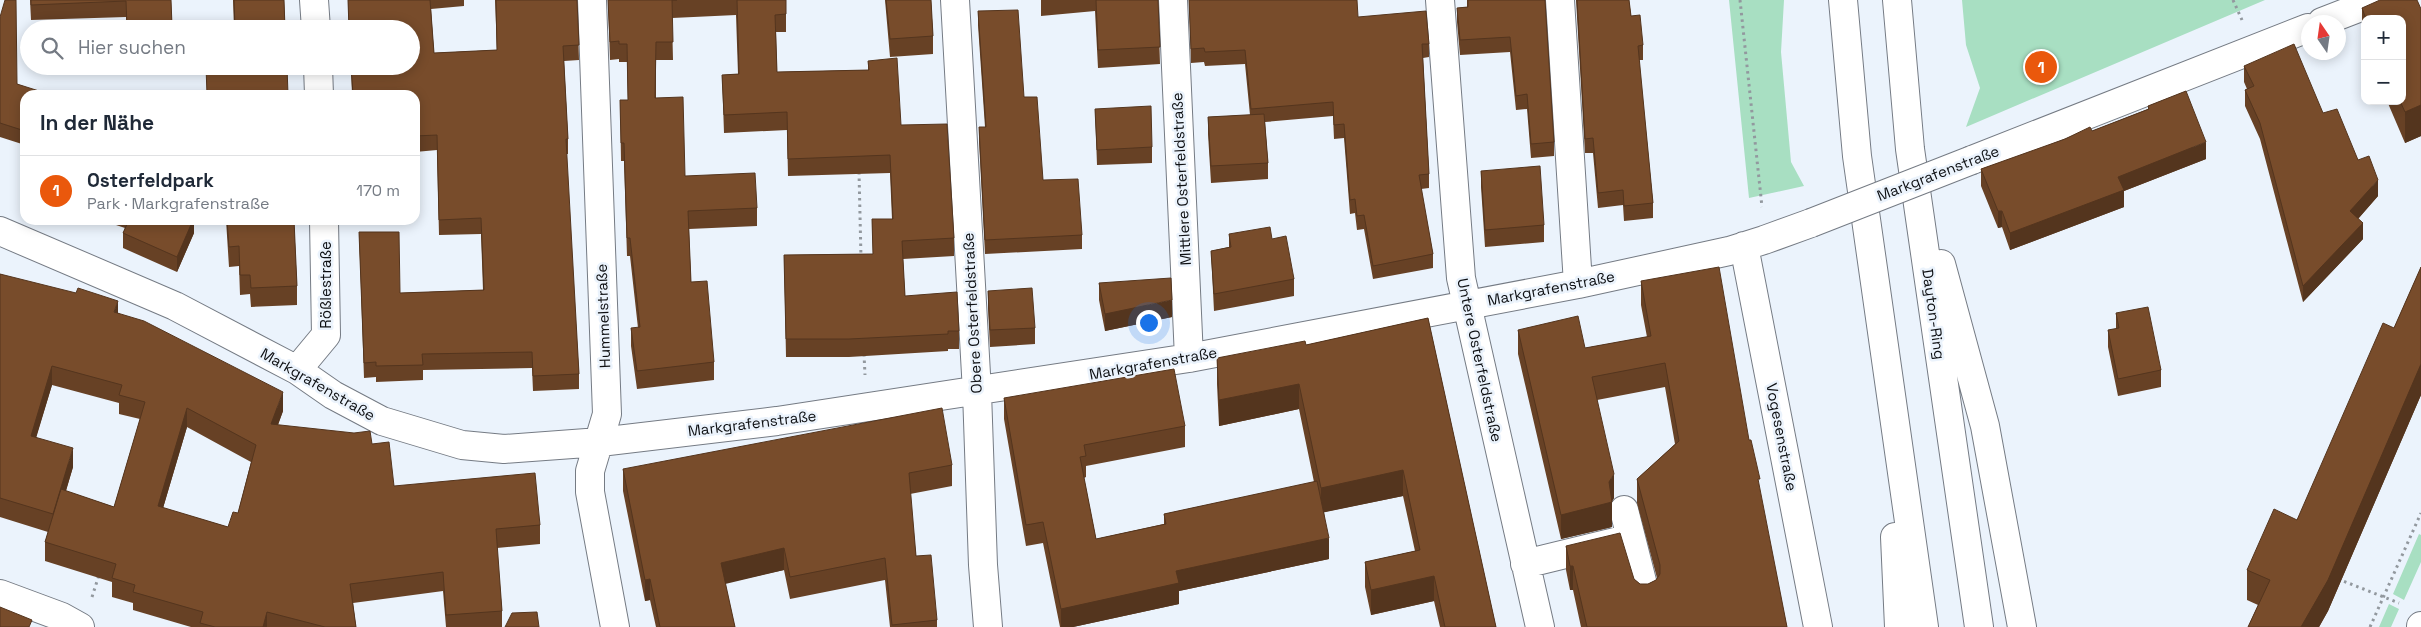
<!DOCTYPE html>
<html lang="de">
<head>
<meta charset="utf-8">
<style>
  :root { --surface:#fff; --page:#f2f2f3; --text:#1f2937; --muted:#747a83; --line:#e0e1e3; --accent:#ea580c }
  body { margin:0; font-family:"Space Grotesk",sans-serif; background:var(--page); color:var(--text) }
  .controls { position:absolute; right:15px; top:15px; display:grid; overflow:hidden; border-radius:10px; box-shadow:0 2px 12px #0003 }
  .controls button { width:45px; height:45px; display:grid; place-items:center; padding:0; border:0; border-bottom:1px solid var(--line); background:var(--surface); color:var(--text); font:25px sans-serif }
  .compass { position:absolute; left:2301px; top:15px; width:45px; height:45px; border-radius:50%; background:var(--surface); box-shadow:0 2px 12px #0003; rotate:347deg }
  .you { position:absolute; left:1148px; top:322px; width:18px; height:18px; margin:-12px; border:4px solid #fff; border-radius:50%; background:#1a73e8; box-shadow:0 0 0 8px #1a73e833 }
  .badge { display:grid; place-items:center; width:32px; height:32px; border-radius:50%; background:var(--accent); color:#fff; font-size:16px; font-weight:700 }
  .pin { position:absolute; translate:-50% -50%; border:2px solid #fff; box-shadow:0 1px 5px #0006 }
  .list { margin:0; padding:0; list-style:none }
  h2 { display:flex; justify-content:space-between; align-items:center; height:65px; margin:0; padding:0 20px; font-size:21px }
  h2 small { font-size:16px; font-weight:400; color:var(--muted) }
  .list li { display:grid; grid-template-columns:32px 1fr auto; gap:15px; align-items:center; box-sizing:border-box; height:70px; padding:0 20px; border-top:1px solid var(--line) }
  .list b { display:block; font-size:19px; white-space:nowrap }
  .list p { margin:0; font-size:16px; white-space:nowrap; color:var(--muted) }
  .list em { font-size:16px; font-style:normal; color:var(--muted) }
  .icon { flex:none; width:28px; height:28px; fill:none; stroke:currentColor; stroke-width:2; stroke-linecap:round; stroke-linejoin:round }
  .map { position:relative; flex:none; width:2421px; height:627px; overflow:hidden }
  .search { position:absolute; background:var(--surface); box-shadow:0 2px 12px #0003; left:20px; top:20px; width:400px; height:55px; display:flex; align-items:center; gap:12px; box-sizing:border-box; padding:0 18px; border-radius:28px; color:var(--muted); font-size:19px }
  .panel { position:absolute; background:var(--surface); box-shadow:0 2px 12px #0003; left:20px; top:90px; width:400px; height:135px; border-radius:15px }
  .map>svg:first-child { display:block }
</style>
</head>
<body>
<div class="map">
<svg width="2421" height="627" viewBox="0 0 2421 627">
  <rect width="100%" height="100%" fill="#ebf3fc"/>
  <path fill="#a8dfc2" d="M1729,0H1784L1781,52L1791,162L1804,186L1749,198Z
    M1962,0H2265L1966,127L1980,88L1966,45Z
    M2419,534L2421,535V562L2404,600L2393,594Z
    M2389,604L2399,609L2391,627H2379Z"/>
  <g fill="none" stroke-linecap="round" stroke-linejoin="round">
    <defs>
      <path id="minor" d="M314,0L316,29
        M592,0L607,414L590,471V492L615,627
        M955,0L977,392L983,565L988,627
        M1173,0L1189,358
        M1440,0L1461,278L1540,627
        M1560,0L1578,284
        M2322,22L2379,0
        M318,66L319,95
        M1972,160L2308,28
        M0,231L175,306L297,370L333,395L382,421L462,445L504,449L600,442L777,421L1189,358L1578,284L1729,251L1764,240L1811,223
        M1744,246L1818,627
        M297,370L326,335L324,220
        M1624,510L1645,593
        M1525,564L1631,538
        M0,594L62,617L80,627
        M2421,627V626"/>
      <path id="highway" d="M1843,0L1857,156L1924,627
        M1897,0L1910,149L1979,627
        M1941,264L1985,426L2022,627
        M1895,537L1899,627"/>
    </defs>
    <use href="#minor" stroke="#757b84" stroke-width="30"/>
    <use href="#highway" stroke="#757b84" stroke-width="30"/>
    <path stroke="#92989e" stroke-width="3" stroke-dasharray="2.5 4" stroke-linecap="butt" d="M1740,0L1762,207
      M2233,0L2242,20
      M859,172L861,258
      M864,354L865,375
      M2338,579L2399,603
      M92,597L99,575
      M2370,627L2421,513"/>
    <use href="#minor" stroke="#fff" stroke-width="28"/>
    <use href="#highway" stroke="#fff" stroke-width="28"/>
    <defs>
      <path id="minor-bridge" d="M1811,223L1972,160"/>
    </defs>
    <use href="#minor-bridge" stroke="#757b84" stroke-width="30" stroke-linecap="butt"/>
    <use href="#minor-bridge" stroke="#fff" stroke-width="28"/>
  </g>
  <path fill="#674125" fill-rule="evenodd" d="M30,0H171L172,29H127L126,17L31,20Z
    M233,0H284L285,29H234Z
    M348,0H464V6L431,9L434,53L497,50L495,0H577L579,60L564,61L568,139V154H566L579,374V389L533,391L532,368L423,370V380L376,382V377L364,378L359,232L400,293L483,290L481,234L439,235L437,150L415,152V95H352L351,66H411V29H349Z
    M608,0H786V32H776L777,72L868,70V61L901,125L954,238V256L903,259L905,296L959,331V349H948V351L849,357H786L784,255L873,254L872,219H892L890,173L788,176L787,130L724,133L722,75L738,74L736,15L672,18L673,60H656V98L685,176L757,208V226L689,229L691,282L714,362V380L637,389L631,346V328H638L630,256H627L624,161H621L620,100H628L627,62H619V59L610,60Z
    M885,0H931L933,36V54L890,57Z
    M1041,0H1158L1160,64L1098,68L1095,11L1041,16Z
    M1189,0L1358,17L1429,44V57L1423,58L1429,174V188L1421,189L1433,254V268L1373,279L1364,229L1357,230L1355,213L1350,214L1344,138L1334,139L1333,116L1265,122L1268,163V179L1211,183L1208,134V117L1250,115L1245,64L1205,66L1204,62L1191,63Z
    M1467,0H1545L1554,142V156L1531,158L1527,109L1516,110L1510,52L1460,55L1457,22V8L1467,7Z
    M1576,0H1629L1631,16L1643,45V60H1639L1653,203V218L1624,221L1623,205L1598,208L1593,153H1585Z
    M2362,8L2421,9V136L2405,143L2387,101H2402V19H2365V47L2362,39Z
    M978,11L1024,97L1043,180L1082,235V249L985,254L979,141V127H985L978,25Z
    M0,17L17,84L39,95H25V145L0,137Z
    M2244,66L2323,113L2358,160L2378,196L2358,219L2363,239L2303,302L2260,139L2245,106V90L2247,89L2244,82Z
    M2148,106L2206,159L2124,191V207L2010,250L2002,227L1998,228L1981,186V169L2092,131L2148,109Z
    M1095,109L1152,147V163L1097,165Z
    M1481,171L1544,225V242L1485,247L1481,187Z
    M101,220H194V233L177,272L123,248V233L125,228Z
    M226,220H294L297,286V305L251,307L250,294L240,295L239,266L229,267Z
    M1229,234L1272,239L1294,279V296L1214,311L1211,251L1229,247Z
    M2421,267V395L2328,611L2319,627H2248L2258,605L2247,600V570L2297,520L2394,328Z
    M0,274L118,313L283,411L278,425L372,444L394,486L540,525V544L497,548L502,611V627H446L443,591L353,603L356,627H191L133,610V603L112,597V582L45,561V542L48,532L0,517ZM52,385L119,403V414L140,419L114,507L66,491L73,467L36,437ZM187,427L251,462L238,513L228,527L163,508Z
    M1641,281L1749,440L1787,627H1581L1573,590H1570L1566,570V546L1634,579L1640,584H1648L1656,580L1657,578L1637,503V479L1675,444L1665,387L1597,400L1614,498L1612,501V527L1561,539L1518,354V330L1585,348L1647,337L1641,305Z
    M1099,283L1172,317L1105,331L1099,300Z
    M988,291L1035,328V344L990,347L988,308Z
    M2116,313L2161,370V387L2118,396L2108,347V330L2116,329Z
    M1428,318L1496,627H1440L1434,601L1371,615L1365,587V562L1415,551L1403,496L1324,512L1329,559L1179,591V604L1073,627H1060L1043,543L1026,546L1004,419V398L1185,426V447L1086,466V477L1084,478L1096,539L1164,524V514L1314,482L1299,409L1219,426L1217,384V358L1306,345Z
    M952,465V486L910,494L916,556L937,620V627H890L885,580L790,599L784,570L725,583L735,627H656L650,600L645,601L623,491V469Z"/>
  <path fill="#54351e" d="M2421,105V136L2405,143V112Z
    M2206,142V159L2124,191V207L2010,250V233L2118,177Z
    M2378,180V196L2350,228V211Z
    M1998,211H2002V227L1998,228Z
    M193,220H194V233L177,272V257Z
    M2363,223V239L2303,302V286Z
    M1172,300V317L1105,331V314Z
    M118,301V319L114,312Z
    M2421,364V395L2328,611L2319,627H2301Z
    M52,366V385L31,455V436Z
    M1299,384V409L1219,426V400Z
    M283,392V411L271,443V424Z
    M187,408V427L158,525V506Z
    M73,448V467L53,533V514Z
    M1403,470V496L1321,513V488Z
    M1614,474V498L1611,503L1612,502V527L1561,539V515L1609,482Z
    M1329,538V559L1179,591V604L1073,627H1061V609L1176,571Z
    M784,548V570L721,585V563Z
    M1570,566H1573V590H1570Z
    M1434,576V601L1371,615V590Z
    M650,579V600L645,601V580Z
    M267,612V627H263Z"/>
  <path fill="#784c2b" stroke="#54351e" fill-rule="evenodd" d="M5,0H16L17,84L39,91L38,95H25V131L0,123V17Z
    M31,0H171L172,26L127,27L126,1L31,5Z
    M234,0H284L285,29H235Z
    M348,0H430L434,53L497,50L496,0H577L579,45L563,46L568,139H566L579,374L533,376L532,352L422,354L423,365L376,366V362L364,363L359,232H399L400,293L484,290L481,218L439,220L437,135L415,136V95H353L351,66H411V29H349Z
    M608,0H677H672L673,42H656L655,98L683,97L685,176L755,173L757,208L688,211L691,282L707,281L714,362L637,371L631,328L640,327L630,238H627L624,143H621L620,100H628L627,44H619V41L610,42Z
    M737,0H786V14L775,15L777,72L869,70L868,61L897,58L901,125L947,124L954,238L902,241L905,296L957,292L959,331H948V334L849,339H786L784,255L873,254L872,219H893L890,155L788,159L787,112L724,115L722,75L739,74Z
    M886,0H931L933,36L890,39Z
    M1096,0H1158L1160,47L1098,50Z
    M1189,0H1357L1358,17L1426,11L1429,44H1422L1429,174L1419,175L1433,254L1373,266L1364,215L1357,216L1355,199L1350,200L1344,124L1334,125L1333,102L1251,109L1245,50L1205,52L1204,48L1191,49Z
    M1468,0H1545L1554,142L1531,144L1527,94L1516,96L1510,37L1460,40L1457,8L1468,7Z
    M1577,0H1629L1631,16L1640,15L1643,45L1638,46L1653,203L1624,206L1623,190L1598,193L1593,138L1585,139Z
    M2380,0H2417L2421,9V105L2405,112L2400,101H2402V19H2366L2362,8Z
    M1018,10L1024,97H1037L1043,180L1078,179L1082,235L985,240L979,127H986L978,11Z
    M2294,44L2323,113L2337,109L2358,160L2369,156L2378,180L2350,211L2363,223L2303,286L2260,123L2245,90L2254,86L2244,66Z
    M206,66H287L288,95H207Z
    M2186,91L2206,142L2118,177L2124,190L2010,233L2002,211H1998L1981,169L2065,139L2090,127L2092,131L2149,109L2148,106Z
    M1151,106L1152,147L1097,150L1095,109Z
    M1264,114L1268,163L1211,166L1208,117Z
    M1540,166L1544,225L1485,230L1481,171Z
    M129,220H193L177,257L123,233Z
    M227,220H294L297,286L251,288L250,275H240L239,246L229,247Z
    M1270,227L1272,239L1286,236L1294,279L1214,294L1211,251L1231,247L1229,234Z
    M1719,267L1749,440H1751L1760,479H1758L1787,627H1587L1573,566H1570L1566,546L1620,533L1634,579L1640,584H1648L1656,580L1660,574V565L1637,479L1679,441L1665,363L1592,377L1614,474L1609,482L1612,502L1561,515L1518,330L1578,316L1585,348L1651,336L1641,281Z
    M2421,267V364L2328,580L2301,627H2248L2270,580L2247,570L2274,509L2297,520L2383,323L2394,328Z
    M0,274L76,293L78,288L118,301L114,312L144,321L283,392L271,424L354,433L370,431L372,444L389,442L394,486L535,473L540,525L496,529L502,611L446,615L443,572L350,584L356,627H325L267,612L263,627H215L200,623L203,612L133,592L135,585L112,578L116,564L45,542L61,489L114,507L145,402L119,395L122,385L52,366L31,436L73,448L53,514L0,498ZM187,408L256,445L238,513L233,512L228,527L158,506Z
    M1171,278L1172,300L1105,314L1099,283Z
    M1032,288L1035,328L990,330L988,291Z
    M2148,307L2161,370L2118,379L2108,330L2119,328L2116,313Z
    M1428,318L1496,627H1445L1434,576L1371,590L1365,562L1420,550L1403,470L1321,488L1299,384L1219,400L1217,358L1305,341L1306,345Z
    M1174,369L1185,426L1084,445L1086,456L1080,457L1096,539L1166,524L1164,514L1317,481L1329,538L1176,571L1179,583L1061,609L1043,522L1026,525L1004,398Z
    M942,408L952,465L909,473L916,556L931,555L937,620L892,625L885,558L790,577L784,548L721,563L735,627H660L650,579L645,580L623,469Z
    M0,607L32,620L29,627H0Z
    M537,612L539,627H505L512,613Z"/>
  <g text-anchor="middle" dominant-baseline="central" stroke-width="5" stroke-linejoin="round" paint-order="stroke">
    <g font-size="15" fill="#0d0f12" stroke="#ebf3fc">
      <text transform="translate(1938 173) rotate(-21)">Markgrafenstraße</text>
      <text transform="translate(1181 179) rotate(-93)">Mittlere Osterfeldstraße</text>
      <text transform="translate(325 285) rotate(-90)">Rößlestraße</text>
      <text transform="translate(1551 288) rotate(-11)">Markgrafenstraße</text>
      <text transform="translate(972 313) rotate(-93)">Obere Osterfeldstraße</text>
      <text transform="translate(1934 314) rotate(82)">Dayton-Ring</text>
      <text transform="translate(603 316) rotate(-92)">Hummelstraße</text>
      <text transform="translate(1480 360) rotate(78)">Untere Osterfeldstraße</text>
      <text transform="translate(1153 363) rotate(-10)">Markgrafenstraße</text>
      <text transform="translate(318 384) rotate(30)">Markgrafenstraße</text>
      <text transform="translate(752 423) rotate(-7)">Markgrafenstraße</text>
      <text transform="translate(1782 437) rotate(79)">Vogesenstraße</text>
    </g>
  </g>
</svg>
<div class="controls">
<button>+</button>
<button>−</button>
</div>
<svg class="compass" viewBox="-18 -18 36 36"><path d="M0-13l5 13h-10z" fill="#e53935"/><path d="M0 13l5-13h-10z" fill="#747a83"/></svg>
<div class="you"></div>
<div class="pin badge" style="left:2041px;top:67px">1</div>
<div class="search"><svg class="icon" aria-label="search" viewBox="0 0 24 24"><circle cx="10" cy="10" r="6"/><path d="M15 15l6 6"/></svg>Hier suchen</div>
<section class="panel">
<h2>In der Nähe<small></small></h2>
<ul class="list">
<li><span class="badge">1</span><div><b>Osterfeldpark</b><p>Park · Markgrafenstraße</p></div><em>170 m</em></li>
</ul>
</section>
</div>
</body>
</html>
